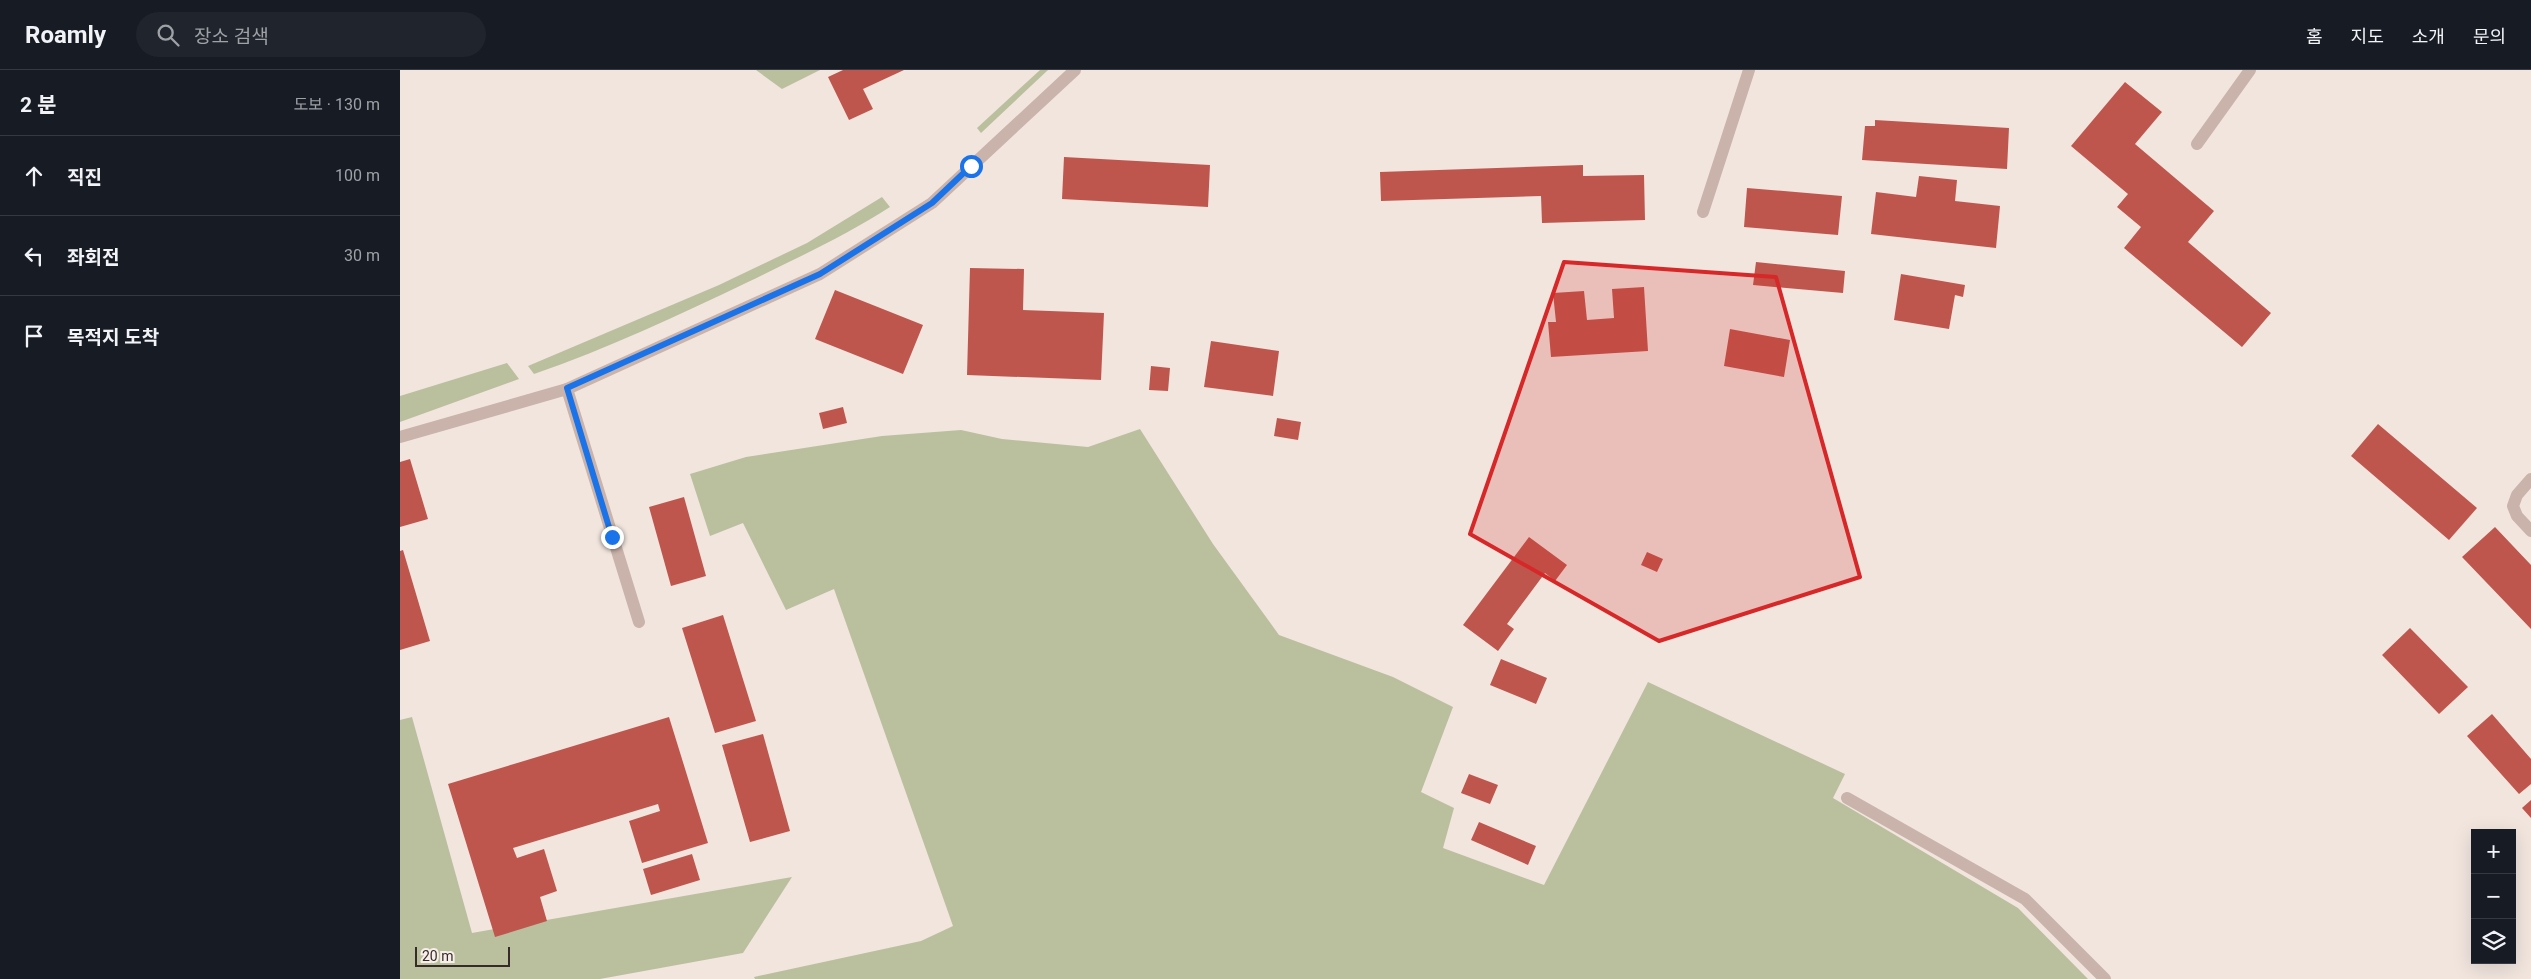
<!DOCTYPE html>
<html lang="ko">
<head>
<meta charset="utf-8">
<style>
  :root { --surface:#171b24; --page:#20242c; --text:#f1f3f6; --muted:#9ea1a6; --line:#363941 }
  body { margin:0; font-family:Roboto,"Noto Sans KR",sans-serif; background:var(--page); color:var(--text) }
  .controls { position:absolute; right:15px; bottom:15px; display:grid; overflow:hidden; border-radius:0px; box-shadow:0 5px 20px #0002 }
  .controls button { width:45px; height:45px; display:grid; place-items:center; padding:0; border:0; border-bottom:1px solid var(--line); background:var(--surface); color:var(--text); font:25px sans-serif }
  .scale { position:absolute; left:15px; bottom:12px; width:95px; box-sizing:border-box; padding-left:5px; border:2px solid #362b29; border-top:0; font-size:14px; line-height:18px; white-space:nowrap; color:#362b29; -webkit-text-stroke:4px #f9efea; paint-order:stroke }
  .stop { position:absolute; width:15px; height:15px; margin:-11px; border:4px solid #1a73e8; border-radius:50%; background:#fff }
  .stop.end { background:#1a73e8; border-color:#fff; box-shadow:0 1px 5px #0008 }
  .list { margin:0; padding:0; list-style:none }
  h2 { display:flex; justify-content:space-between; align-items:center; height:65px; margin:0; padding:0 20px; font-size:21px }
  h2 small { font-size:16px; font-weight:400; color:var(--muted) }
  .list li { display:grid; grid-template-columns:32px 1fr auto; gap:15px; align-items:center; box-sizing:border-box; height:80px; padding:0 20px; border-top:1px solid var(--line) }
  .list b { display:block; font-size:19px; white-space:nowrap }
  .list em { font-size:16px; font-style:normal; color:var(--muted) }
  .icon { flex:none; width:28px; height:28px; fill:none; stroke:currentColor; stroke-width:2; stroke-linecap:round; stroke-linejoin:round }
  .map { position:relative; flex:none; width:2131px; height:909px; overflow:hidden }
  header { display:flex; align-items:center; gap:30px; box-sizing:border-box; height:70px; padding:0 25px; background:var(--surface); border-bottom:1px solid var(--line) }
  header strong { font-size:24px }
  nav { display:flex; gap:28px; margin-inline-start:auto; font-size:18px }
  .search { width:350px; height:45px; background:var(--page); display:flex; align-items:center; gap:12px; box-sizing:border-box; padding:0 18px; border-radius:28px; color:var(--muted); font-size:19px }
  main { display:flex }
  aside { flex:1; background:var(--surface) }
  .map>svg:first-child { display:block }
</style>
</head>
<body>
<header>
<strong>Roamly</strong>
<div class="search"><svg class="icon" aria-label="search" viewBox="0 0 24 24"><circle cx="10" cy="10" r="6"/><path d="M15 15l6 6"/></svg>장소 검색</div>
<nav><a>홈</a><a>지도</a><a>소개</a><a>문의</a></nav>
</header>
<main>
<aside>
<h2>2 분<small>도보 · 130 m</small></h2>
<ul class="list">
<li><svg class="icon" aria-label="ahead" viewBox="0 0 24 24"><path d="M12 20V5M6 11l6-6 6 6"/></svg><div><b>직진</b></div><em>100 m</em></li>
<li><svg class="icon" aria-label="left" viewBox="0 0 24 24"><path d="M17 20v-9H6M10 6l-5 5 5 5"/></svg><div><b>좌회전</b></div><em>30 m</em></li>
<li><svg class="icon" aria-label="arrive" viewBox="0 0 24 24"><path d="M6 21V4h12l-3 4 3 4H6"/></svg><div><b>목적지 도착</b></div></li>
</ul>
</aside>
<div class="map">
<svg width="2131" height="909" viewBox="0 0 2131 909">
  <rect width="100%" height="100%" fill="#f1e5de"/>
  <path fill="#babf9e" d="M356,0H420L382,19Z
    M640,0H648L581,63L577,58Z
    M482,127L490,137C445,166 397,188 348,212C279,245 207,279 134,304L128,296L319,215L407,173Z
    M107,293L119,309L0,352V326Z
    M740,359L813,474L879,565L993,607L1053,637L1021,722L1054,738L1043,778L1144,815L1248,612L1445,704L1433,728L1618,838L1688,909H355L354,907L521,871L553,856L434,519L386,540L343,453L310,466L290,404L346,387L482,366L561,360L602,369L688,377Z
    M12,647L72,863L392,807L343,883L200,909H0V650Z"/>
  <path fill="#bf564d" d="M443,0H504L463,19L473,39L449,50L428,7Z
    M1725,12L1762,42L1735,74L1814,141L1788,172L1871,243L1842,277L1724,178L1741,157L1717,137L1728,124L1671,76Z
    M1475,50L1609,58L1607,99L1462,90L1465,56H1475Z
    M664,87L810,95L808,137L662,129Z
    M1183,95V106L1244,105L1245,150L1142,153L1141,126L981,131L980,102Z
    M1519,106L1557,110L1555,131L1600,136L1596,178L1471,164L1476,122L1516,127Z
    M1347,118L1442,126L1438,165L1344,157Z
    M1356,192L1445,201L1443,223L1353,215Z
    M570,198L624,199L623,240L704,243L701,310L567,305Z
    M1501,204L1565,215L1563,227L1555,225L1549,259L1494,250Z
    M1244,217L1248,281L1151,287L1148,252H1156L1153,223L1184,221L1187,250L1214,248L1212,219Z
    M435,220L523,255L503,304L415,269Z
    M1330,259L1390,270L1384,307L1324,296Z
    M811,271L879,281L873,326L804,317Z
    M751,296L770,298L768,321L749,320Z
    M443,337L447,353L423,359L419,343Z
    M877,348L901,352L898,370L874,366Z
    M1978,354L2077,438L2049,470L1951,386Z
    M10,389L28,449L0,457V392Z
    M284,427L306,506L271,516L249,437Z
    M2095,457L2131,495V559L2062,487Z
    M1129,467L1167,495L1155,511L1145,503L1107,554L1114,559L1098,581L1063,555Z
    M3,480L30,571L0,580V481Z
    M1247,482L1263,489L1257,502L1241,495Z
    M323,545L356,651L315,663L282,558Z
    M2010,558L2068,617L2039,644L1982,585Z
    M1101,589L1147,608L1136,634L1090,615Z
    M2092,644L2131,689V714L2119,724L2067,666Z
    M269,647L308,773L242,793L229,751L260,741L258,734L113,778L117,788L144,779L157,821L140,827L147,851L95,867L48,714Z
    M363,664L390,761L350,772L322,675Z
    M1069,704L1098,715L1090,734L1061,723Z
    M2131,730V748L2122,738Z
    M1079,752L1136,776L1128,795L1071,770Z
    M292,784L300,810L251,825L243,799Z"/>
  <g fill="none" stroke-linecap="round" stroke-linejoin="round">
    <path stroke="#c9b3aa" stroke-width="12" d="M1797,74L1850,0
      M1303,142L1349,0
      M167,319L239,552
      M2131,409L2117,425L2113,436L2117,446L2131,461"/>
    <path stroke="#c9b3aa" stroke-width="12" d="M0,367L167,319L420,204L532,133L675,0
      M1447,728L1625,829L1705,909"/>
  </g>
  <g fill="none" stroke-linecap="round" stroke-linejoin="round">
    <path stroke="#1a73e8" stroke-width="6" d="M212,467L167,318L420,204L532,133L571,96"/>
  </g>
  <path fill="#d62828" fill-opacity="0.2" stroke="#d62828" stroke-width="4" stroke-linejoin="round" d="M1164,192L1376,207L1460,507L1259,571L1070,464Z"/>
</svg>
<div class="controls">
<button>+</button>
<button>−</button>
<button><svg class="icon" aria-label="layers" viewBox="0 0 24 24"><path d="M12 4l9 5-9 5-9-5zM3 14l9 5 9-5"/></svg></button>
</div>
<div class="scale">20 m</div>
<div class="stop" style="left:571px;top:96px"></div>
<div class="stop end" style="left:212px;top:467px"></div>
</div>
</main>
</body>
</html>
